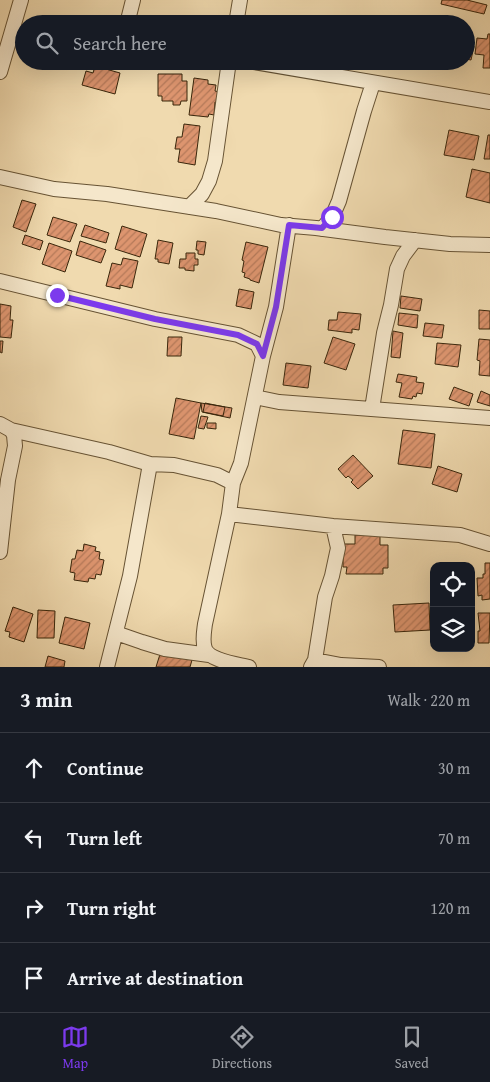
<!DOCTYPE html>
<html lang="en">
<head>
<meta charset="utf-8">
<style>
  :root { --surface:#171b24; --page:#20242c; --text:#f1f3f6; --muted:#9ea1a6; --line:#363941; --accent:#7c3aed }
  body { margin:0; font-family:"Gentium Book Plus",serif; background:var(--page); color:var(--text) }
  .controls { position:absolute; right:15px; bottom:15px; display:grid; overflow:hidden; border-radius:10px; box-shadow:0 5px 20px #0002 }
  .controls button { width:45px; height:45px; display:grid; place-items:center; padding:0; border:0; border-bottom:1px solid var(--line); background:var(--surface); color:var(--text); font:25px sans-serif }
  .stop { position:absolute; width:15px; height:15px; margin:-11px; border:4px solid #7c3aed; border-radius:50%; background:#fff }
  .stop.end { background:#7c3aed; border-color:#fff; box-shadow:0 1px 5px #0008 }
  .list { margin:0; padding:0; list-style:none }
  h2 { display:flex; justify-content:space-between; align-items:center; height:65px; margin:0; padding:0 20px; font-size:21px }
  h2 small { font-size:16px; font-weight:400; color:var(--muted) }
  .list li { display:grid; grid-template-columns:32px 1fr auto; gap:15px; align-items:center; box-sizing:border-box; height:70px; padding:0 20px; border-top:1px solid var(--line) }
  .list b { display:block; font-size:19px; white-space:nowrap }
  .list em { font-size:16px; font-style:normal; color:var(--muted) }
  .icon { flex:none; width:28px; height:28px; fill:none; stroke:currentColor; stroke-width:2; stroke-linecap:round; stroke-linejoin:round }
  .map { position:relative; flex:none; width:490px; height:667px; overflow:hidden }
  .search { position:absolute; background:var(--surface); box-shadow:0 5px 20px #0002; left:15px; right:15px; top:15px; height:55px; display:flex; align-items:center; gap:12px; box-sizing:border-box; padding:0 18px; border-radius:28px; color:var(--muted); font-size:19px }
  .sheet { height:345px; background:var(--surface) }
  nav { display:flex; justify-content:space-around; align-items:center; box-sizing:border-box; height:70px; border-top:1px solid var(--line); background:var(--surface); font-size:14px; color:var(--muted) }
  nav a { display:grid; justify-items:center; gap:2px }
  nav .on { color:var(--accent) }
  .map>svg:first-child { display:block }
</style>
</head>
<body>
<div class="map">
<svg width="490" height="667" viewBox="0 0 490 667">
  <defs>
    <pattern id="building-hatch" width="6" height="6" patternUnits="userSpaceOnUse" patternTransform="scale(1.25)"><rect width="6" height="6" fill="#dd956f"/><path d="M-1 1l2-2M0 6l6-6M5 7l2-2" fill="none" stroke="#b47959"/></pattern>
  </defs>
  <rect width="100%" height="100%" fill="#f0daaf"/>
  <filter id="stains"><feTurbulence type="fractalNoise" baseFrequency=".004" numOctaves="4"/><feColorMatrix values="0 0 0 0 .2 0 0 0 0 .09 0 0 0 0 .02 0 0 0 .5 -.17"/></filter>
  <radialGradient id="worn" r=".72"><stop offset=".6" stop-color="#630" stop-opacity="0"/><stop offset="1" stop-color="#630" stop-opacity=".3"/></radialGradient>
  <path fill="url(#building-hatch)" stroke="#39260b" d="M442,0H467L487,5L484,14L441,4Z
    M488,34H490V68H483L484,55L475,54L477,38L487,39Z
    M466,40H469L468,45L474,46L471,60L466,59Z
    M95,66L120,73L115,94L82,85L86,71L93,73Z
    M158,74H182V81H187V101H181L180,105H173V101H162V96H158Z
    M194,78L208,80V84L216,85L215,91L220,92L218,103L215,102L214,115L209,114L208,117L189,115Z
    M184,124L200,126L195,165L178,162L180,149H175L177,137H182Z
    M449,130L479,136L474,160L444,155Z
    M488,135H490V159H484Z
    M472,169L490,173V203L466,197Z
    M22,200L36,204L26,232L13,227Z
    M53,217L77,224L70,242L47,235Z
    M85,225L109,233L106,243L81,236Z
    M122,226L147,234L140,257L115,249Z
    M25,235L43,241L40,250L22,244Z
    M158,240L173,243L169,264L158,262V259H155Z
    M80,241L106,250L101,263L76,255Z
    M197,241L206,242L204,255L198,254V250H196Z
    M246,242L268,247L259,283L250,280V279L244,277L245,273L242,272L244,261L242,260Z
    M49,243L72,251L65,272L42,264Z
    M186,253H195V259H198V265H194V271L185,270V268H179L180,259H186Z
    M123,258L138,261L132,288L120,285V289L106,286L112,263L121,265Z
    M239,289L254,292L251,309L236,306Z
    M401,296L422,299L420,311L400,308Z
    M0,304L11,306L10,320H13L11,338L0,337Z
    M479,310L490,311V329H479Z
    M338,312L361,314L359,330L352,329V333L328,330L329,320H337Z
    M399,313L418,315L417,328L398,325Z
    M425,323L444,325L442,338L423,336Z
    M393,331L403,333L400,358L391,357Z
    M168,337H182L181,356H167Z
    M333,337L355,344L346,370L324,363Z
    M479,339L490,340V376L479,375L480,361L477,360Z
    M0,341H3L2,353L0,352Z
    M437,343L461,345L458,367L435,364Z
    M286,363L311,366L308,388L283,385Z
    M398,374L417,377L416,382L424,383L422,394L417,393L416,397L413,396L412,399L399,397L402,383L396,382Z
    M454,387L473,394L469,406L449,399Z
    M481,391L490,395V406L477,402Z
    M176,398L201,403L194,439L169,434Z
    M201,403L232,408L230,418L202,412Z
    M205,403L225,407L223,416L203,412Z
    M201,416L208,417L204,429L198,428Z
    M207,423H216V429L207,428Z
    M403,430L435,434L431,468L398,464Z
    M353,455L373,476L358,489L351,482L353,480L348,476L346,478L338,469Z
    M438,466L462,474L457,492L432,484Z
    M355,535H380V545H388V568H383V574H346L347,567H343V544H355Z
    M84,544L96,547L95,551L100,552L99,559L104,560L101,575L96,574L95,579L89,578L88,582L74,580L75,573L70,572L72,559H75L77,550L83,551Z
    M485,563H490V599L482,600V595L478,596L477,578H483V574H485Z
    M429,603L430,630L395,632L393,605Z
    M13,607L33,614L24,642L9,637L10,632L5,631Z
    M38,610L55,611L54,638H37Z
    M478,613H490L489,643H478V631H480Z
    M65,617L90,623L84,649L59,643Z
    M161,651L192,660L190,667H156Z
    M48,656L65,661L64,667H45Z"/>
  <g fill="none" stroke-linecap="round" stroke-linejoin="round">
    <defs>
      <path id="minor" d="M127,24L133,0
        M236,24L240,0
        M248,61L490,102
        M0,72L21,0
        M0,177L54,189L107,194L216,211L281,225L316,228L385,237L450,244L490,245
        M189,207L202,194L209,181L215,161L229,61
        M322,229L332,217L339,201L364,111L373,83
        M0,281L155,319L238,335L257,344L263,356
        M255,397L279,402L490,418
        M372,409L384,333L391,305L397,269L403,256L415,240
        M0,424L11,430L14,435L15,446L8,480L0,552
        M11,430L109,452L150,464L174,465L217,475L233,483
        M229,514L333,526L460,535L490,544
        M116,633L142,642L165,649L209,655
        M315,660L341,665L379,667
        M107,667L130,576L150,464
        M249,667C237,664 210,661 205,649C202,641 204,632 205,624L229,514L233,483L241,463L263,356L276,307L289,225
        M311,667L315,660L325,597L332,576L338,548L333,526"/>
    </defs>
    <use href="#minor" stroke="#675334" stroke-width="16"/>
    <use href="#minor" stroke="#f5e7cb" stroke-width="14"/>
  </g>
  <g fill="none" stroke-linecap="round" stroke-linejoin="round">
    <path stroke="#7c3aed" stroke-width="6" d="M57,295L155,319L238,335L257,344L263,356L276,307L289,225L322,228L332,217"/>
  </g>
  <rect width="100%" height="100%" filter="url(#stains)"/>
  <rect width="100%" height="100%" fill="url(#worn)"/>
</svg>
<div class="controls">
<button><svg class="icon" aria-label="locate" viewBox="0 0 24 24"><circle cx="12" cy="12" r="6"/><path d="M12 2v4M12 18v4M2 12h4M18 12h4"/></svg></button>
<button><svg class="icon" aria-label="layers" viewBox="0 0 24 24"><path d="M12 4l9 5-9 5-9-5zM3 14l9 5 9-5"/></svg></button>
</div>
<div class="stop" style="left:332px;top:217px"></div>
<div class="stop end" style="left:57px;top:295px"></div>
<div class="search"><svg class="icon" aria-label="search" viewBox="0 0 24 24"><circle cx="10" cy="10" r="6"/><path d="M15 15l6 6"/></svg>Search here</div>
</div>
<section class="sheet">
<h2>3 min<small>Walk · 220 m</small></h2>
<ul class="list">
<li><svg class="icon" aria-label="ahead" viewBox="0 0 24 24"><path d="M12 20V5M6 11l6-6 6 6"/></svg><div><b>Continue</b></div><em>30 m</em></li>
<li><svg class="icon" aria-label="left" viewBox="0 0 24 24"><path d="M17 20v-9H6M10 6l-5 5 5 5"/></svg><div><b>Turn left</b></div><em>70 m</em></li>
<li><svg class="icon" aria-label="right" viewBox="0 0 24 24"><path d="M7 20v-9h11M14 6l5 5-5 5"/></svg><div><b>Turn right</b></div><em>120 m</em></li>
<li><svg class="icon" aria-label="arrive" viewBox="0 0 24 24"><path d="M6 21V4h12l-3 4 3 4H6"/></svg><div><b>Arrive at destination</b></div></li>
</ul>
</section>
<nav>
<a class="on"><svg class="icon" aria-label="map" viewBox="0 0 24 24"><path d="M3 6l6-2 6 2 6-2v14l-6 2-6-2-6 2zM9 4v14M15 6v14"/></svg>Map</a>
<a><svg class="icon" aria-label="directions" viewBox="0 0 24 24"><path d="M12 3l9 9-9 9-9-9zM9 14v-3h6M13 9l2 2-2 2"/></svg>Directions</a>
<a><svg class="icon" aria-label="saved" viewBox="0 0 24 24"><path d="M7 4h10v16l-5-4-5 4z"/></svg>Saved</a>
</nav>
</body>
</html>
